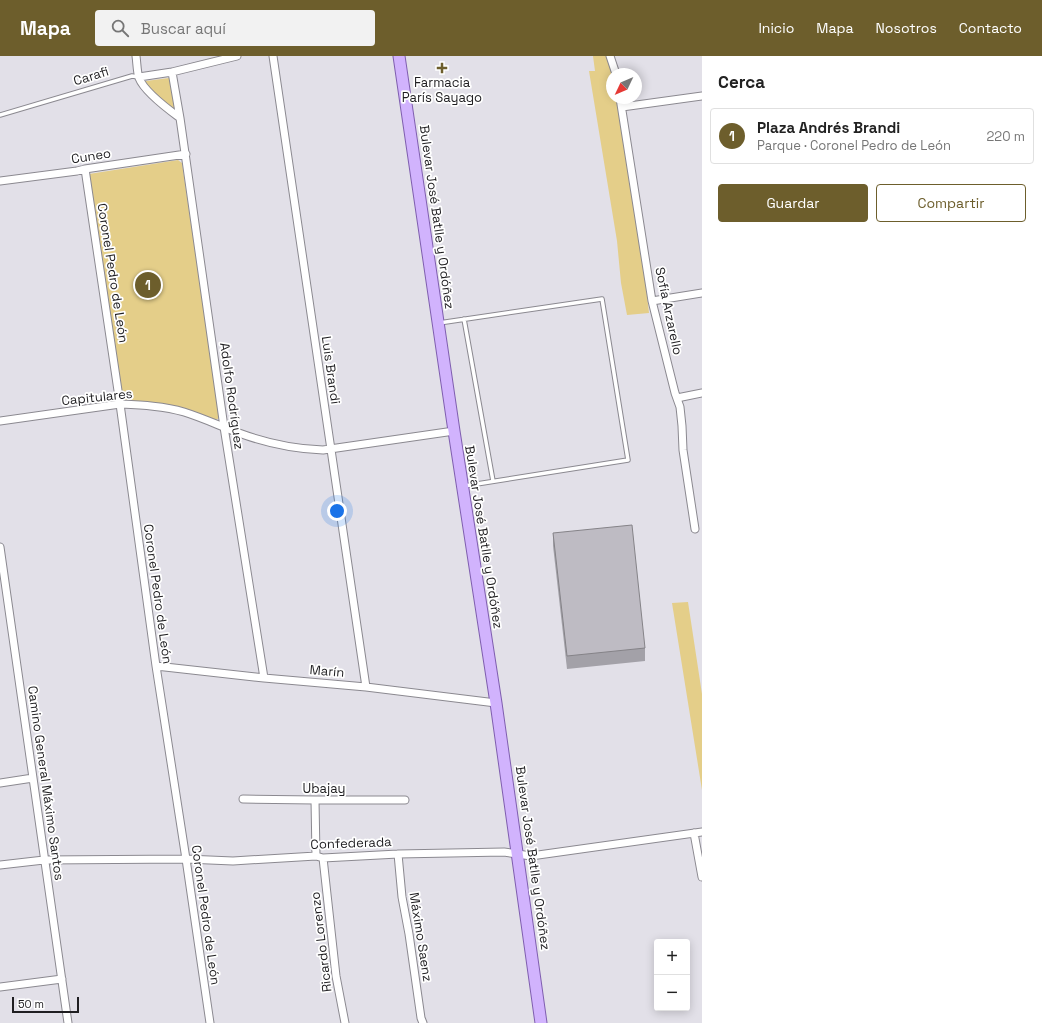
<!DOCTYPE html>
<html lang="es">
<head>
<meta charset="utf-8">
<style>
  :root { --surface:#fff; --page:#f2f2f2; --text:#222; --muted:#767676; --line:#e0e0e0; --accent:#6d5e2c }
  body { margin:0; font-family:"Space Grotesk",sans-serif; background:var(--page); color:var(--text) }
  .controls { position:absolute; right:12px; bottom:12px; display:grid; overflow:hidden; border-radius:4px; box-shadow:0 2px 10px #0003 }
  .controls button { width:36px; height:36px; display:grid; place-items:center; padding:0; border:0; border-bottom:1px solid var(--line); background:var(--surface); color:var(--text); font:20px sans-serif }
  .compass { position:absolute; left:606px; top:12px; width:36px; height:36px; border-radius:50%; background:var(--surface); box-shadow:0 2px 10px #0003; rotate:226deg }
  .scale { position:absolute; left:12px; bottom:10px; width:67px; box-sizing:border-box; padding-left:4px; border:2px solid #1f1e21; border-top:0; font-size:11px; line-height:14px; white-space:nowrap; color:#1f1e21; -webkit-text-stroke:3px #fff; paint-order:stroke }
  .you { position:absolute; left:337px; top:455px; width:14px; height:14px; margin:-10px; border:3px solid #fff; border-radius:50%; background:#1a73e8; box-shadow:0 0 0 6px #1a73e833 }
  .badge { display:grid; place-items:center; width:26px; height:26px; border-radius:50%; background:var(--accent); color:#fff; font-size:13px; font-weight:700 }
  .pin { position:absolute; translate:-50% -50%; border:2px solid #fff; box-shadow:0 1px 4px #0006 }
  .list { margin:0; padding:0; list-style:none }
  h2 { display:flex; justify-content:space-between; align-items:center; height:52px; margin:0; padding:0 16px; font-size:17px }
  h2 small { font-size:13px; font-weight:400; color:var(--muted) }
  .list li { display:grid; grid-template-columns:26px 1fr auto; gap:12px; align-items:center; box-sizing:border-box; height:56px; margin:0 8px 8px; padding:0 8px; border:1px solid var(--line); border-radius:4px }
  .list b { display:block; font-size:15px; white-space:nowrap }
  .list p { margin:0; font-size:13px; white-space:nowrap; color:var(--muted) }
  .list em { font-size:13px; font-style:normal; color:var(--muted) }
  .actions { display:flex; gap:8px; padding:12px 16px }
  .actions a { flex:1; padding:9px 0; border:1px solid var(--accent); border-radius:4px; text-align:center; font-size:14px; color:var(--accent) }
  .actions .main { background:var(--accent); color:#fff }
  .icon { flex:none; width:22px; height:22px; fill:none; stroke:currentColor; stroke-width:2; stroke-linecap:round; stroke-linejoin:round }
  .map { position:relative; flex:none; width:702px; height:967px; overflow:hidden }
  header { display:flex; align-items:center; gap:24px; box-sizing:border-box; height:56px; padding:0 20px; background:var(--accent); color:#fff }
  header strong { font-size:19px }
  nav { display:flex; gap:22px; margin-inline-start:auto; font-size:14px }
  .search { width:280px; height:36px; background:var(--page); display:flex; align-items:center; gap:10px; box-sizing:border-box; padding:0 14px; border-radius:4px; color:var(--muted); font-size:15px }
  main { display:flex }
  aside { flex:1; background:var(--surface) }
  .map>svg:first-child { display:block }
</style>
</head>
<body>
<header>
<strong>Mapa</strong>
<div class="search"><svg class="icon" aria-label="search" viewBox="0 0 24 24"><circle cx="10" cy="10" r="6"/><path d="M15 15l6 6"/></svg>Buscar aquí</div>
<nav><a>Inicio</a><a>Mapa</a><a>Nosotros</a><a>Contacto</a></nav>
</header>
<main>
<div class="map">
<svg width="702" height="967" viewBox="0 0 702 967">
  <rect width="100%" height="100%" fill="#e2e0e8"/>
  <path fill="#e4ce89" d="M593,0H607L614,18H612V42H618L644,212L649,257L627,259L621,227L617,185L589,15H595Z
    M169,22L171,23L176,54H173L146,29L145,27L146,25Z
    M178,104L182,107L198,216L220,358C219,362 218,364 213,364L126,345L124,344L122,342L89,118Z
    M688,546L702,638V734L672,547Z"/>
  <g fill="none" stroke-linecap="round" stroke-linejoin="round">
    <defs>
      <path id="service" d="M0,59L132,20L139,21
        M464,263L493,425
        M439,267L602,243L628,404L464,430"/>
      <path id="minor" d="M136,0C137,7 137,16 139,22C144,35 169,54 180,62L224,371L264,622
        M273,0L366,631
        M610,0L616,18
        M172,16L180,62
        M139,21L172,16L237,0
        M620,42L652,245L675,337L680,351L682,370L683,394L695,473
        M622,51L702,40
        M85,113L120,348L156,610L186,803L210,967
        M0,125L77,115L85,113L186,98
        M652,245L702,237
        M677,342L702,337
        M0,365L120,348C141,349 164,350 184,356C203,362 220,370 239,377C266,387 294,393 323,394L454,375
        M0,491L68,967
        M156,610L264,622L366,631L496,647
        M0,727L33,722
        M243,743L315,744H405
        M315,744L316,800
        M694,777L702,821
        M398,798L402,841L409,878L421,962L423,967
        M323,802L336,920L345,967
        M0,809L44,804L186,803L233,805L316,800L323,802L398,798L504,796L531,800L702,776
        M0,931L62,923"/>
      <path id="primary" d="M399,0L454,375L496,647L541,967"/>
    </defs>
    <use href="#service" stroke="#8b8990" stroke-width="5.5"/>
    <use href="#minor" stroke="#8b8990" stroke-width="9"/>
    <use href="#primary" stroke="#7f5eaf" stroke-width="13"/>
    <use href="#service" stroke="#fff" stroke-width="3.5"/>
    <use href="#minor" stroke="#fff" stroke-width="7"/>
    <use href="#primary" stroke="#d1b3fd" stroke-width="11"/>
  </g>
  <path fill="#a3a1a8" d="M553,477L645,592V605L567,613L553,490Z"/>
  <path fill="#bebbc3" stroke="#858388" d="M632,469L645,592L567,600L553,477Z"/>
  <path fill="#6d5e2c" stroke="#fff" stroke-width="1.5" d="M440 6h4v4h4v4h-4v4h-4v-4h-4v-4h4z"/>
  <g text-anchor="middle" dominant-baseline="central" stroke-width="3.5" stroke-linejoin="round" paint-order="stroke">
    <g font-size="13" fill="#1f1e21" stroke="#fff">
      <text transform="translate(91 20) rotate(-17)">Carafi</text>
      <text transform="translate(91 100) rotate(-9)">Cuneo</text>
      <text transform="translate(437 161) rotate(82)">Bulevar José Batlle y Ordóñez</text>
      <text transform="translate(113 217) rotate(81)">Coronel Pedro de León</text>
      <text transform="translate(669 255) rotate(78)">Sofía Arzarello</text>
      <text transform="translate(331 314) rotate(82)">Luis Brandi</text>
      <text transform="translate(232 340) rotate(82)">Adolfo Rodríguez</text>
      <text transform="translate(97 341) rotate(-6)">Capitulares</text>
      <text transform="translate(484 481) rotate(81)">Bulevar José Batlle y Ordóñez</text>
      <text transform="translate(158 538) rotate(82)">Coronel Pedro de León</text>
      <text transform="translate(327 615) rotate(5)">Marín</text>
      <text transform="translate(46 727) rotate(82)">Camino General Máximo Santos</text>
      <text x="324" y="732">Ubajay</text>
      <text transform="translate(351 787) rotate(-2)">Confederada</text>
      <text transform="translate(533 802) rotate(82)">Bulevar José Batlle y Ordóñez</text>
      <text transform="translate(206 859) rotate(82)">Coronel Pedro de León</text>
      <text transform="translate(421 881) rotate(81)">Máximo Saenz</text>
      <text transform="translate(321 886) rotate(-97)">Ricardo Lorenzo</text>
    </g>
    <g font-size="13" fill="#1f1e21" stroke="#fff">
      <text x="442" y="26">Farmacia<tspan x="442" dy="15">París Sayago</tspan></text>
    </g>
  </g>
</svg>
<div class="controls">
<button>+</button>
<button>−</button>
</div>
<svg class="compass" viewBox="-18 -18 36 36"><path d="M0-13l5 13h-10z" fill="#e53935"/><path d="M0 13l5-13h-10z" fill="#767676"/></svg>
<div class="scale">50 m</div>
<div class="you"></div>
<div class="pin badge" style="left:148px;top:229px">1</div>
</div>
<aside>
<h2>Cerca<small></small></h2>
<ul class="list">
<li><span class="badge">1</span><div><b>Plaza Andrés Brandi</b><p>Parque · Coronel Pedro de León</p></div><em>220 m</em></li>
</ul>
<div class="actions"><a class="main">Guardar</a><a>Compartir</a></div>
</aside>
</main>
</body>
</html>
